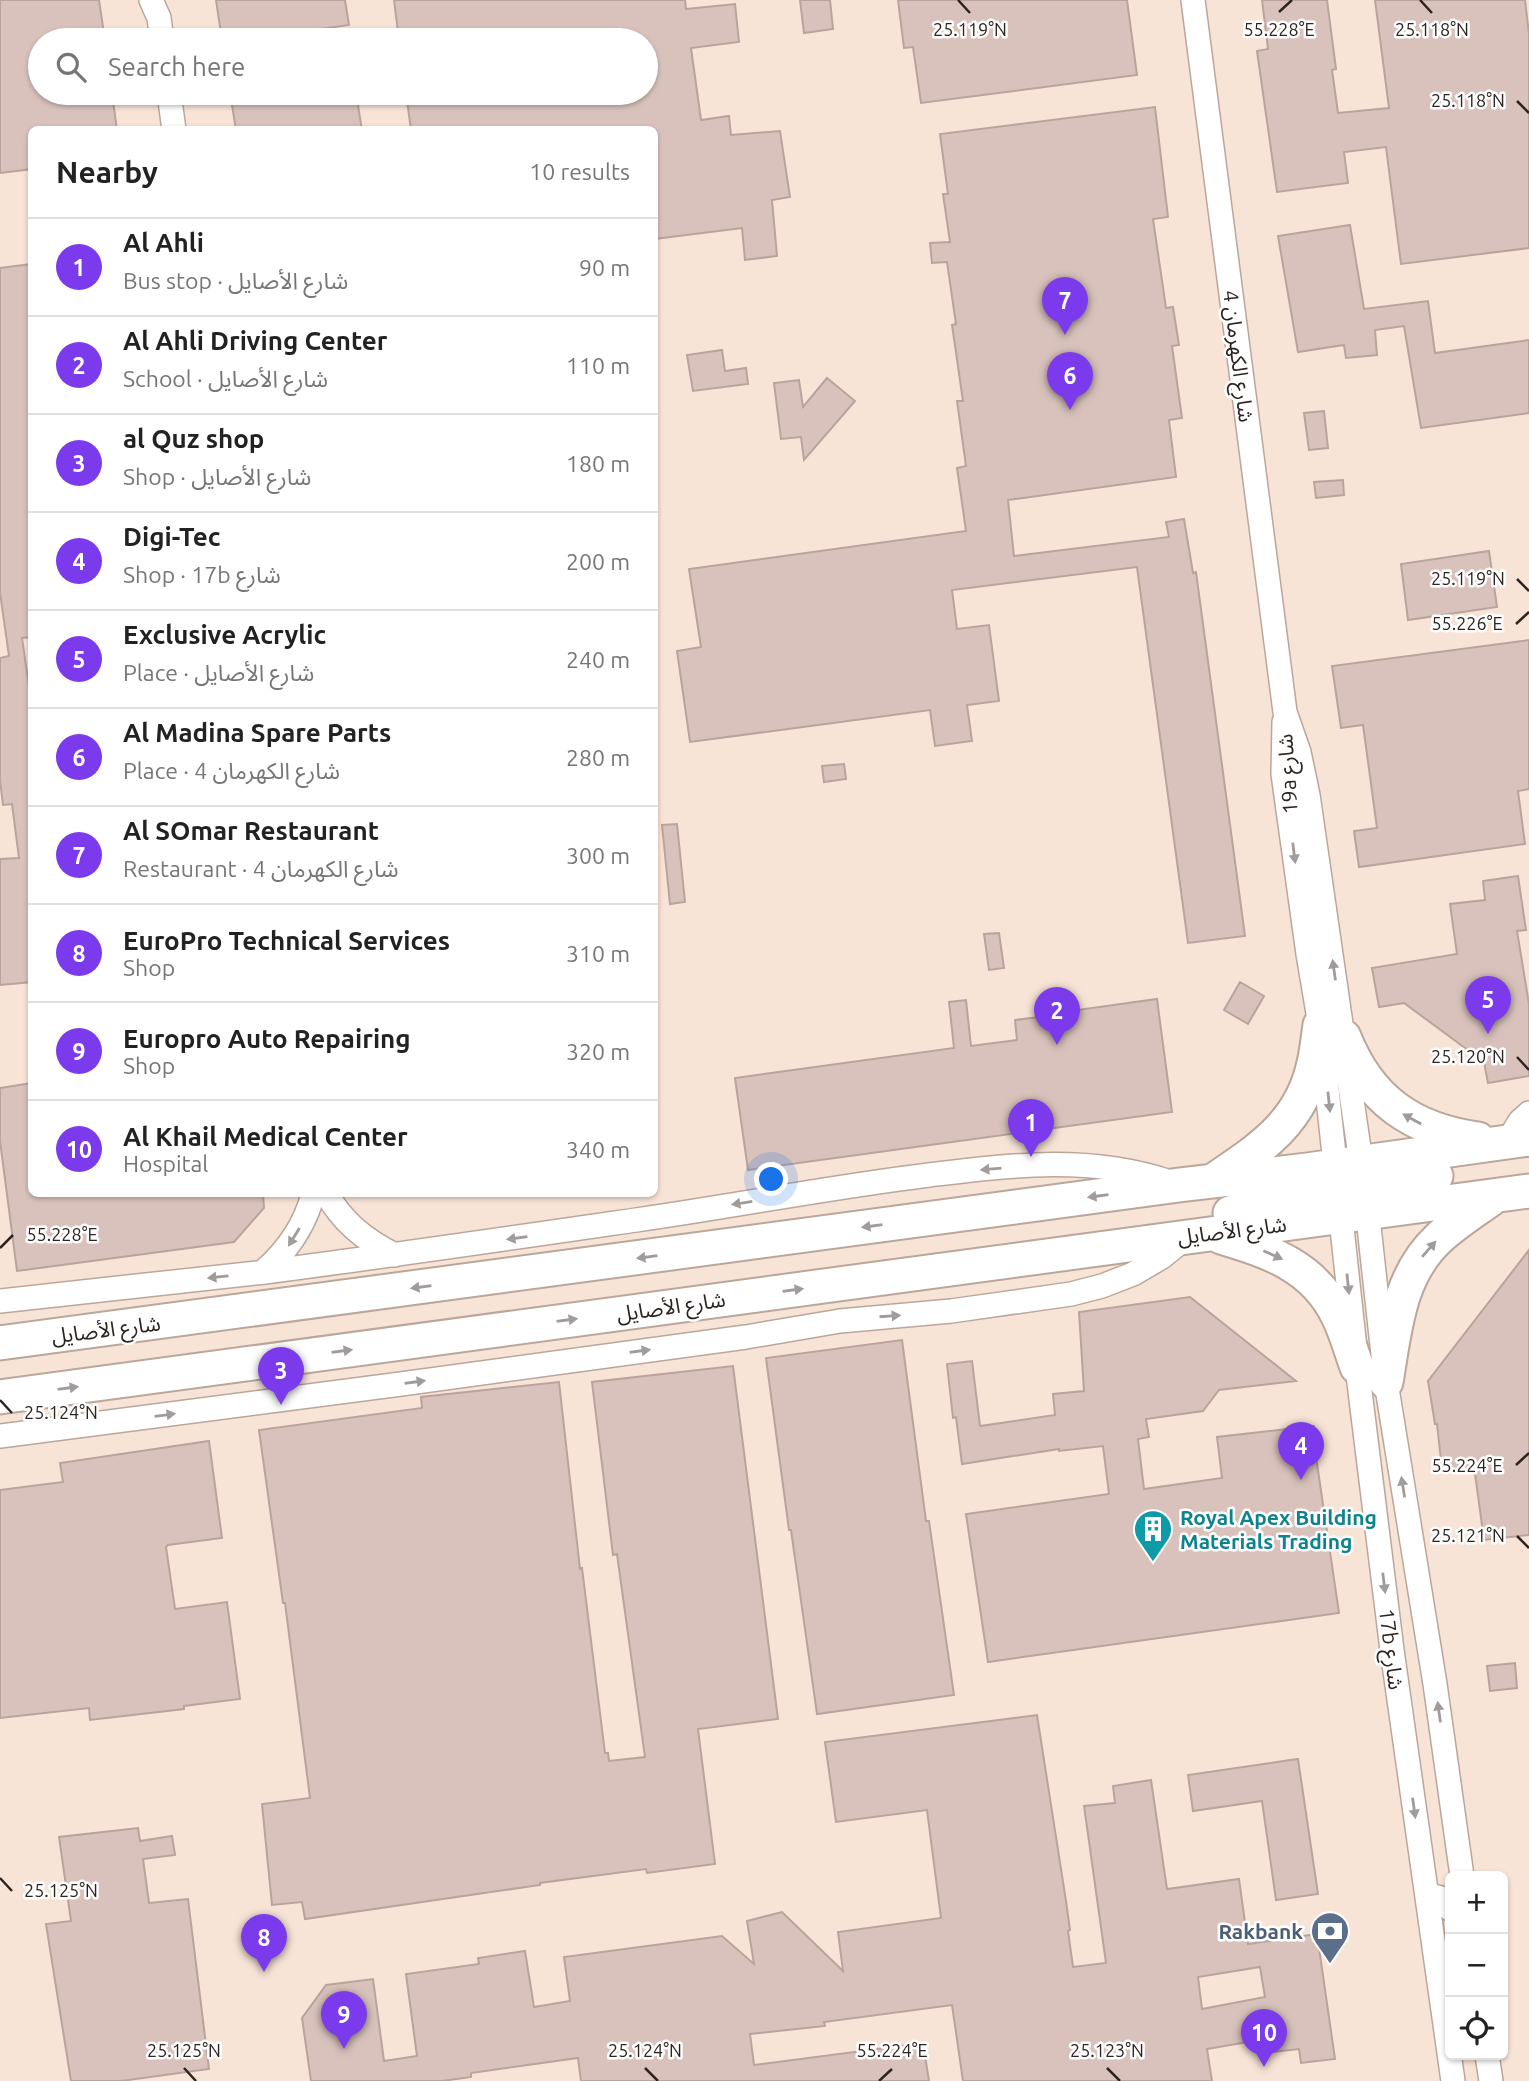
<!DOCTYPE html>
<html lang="en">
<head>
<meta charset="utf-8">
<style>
  :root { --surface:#fff; --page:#f6f6f6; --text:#222; --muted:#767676; --line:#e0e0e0; --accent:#7c3aed }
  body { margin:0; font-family:Ubuntu,"Noto Sans Arabic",sans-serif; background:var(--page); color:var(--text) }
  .controls { position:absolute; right:21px; bottom:21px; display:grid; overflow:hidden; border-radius:10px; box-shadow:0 2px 5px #0004 }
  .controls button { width:63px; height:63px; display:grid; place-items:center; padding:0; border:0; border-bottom:2px solid var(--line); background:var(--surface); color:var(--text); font:35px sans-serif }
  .you { position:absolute; left:772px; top:1180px; width:24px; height:24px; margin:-18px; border:5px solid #fff; border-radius:50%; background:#1a73e8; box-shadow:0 0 0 10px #1a73e833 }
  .badge { display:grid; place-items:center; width:46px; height:46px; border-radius:50%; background:var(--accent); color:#fff; font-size:23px; font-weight:700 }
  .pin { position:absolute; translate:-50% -58px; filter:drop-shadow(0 2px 4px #0008) }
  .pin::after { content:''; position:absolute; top:37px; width:24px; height:21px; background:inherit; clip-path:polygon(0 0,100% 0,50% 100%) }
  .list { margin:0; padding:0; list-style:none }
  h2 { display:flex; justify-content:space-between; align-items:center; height:91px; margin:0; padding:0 28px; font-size:30px }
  h2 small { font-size:23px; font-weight:400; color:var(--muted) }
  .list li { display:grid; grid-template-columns:46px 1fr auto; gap:21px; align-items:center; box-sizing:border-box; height:98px; padding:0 28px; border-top:2px solid var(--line) }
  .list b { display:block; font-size:26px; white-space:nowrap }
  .list p { margin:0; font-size:23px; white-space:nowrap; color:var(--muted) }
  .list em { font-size:23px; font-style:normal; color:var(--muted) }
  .icon { flex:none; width:38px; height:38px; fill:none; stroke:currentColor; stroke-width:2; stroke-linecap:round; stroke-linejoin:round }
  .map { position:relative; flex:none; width:1529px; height:2081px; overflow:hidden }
  .search { position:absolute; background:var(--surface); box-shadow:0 2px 5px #0004; left:28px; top:28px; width:630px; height:77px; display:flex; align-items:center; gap:18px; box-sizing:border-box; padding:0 24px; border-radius:38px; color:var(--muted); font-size:26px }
  .panel { position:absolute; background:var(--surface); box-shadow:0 2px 5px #0004; left:28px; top:126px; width:630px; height:1071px; border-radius:10px }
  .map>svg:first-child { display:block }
</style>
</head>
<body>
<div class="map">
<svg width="1529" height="2081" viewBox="0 0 1529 2081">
  <rect width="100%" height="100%" fill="#f8e4d7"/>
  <path fill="#d9c2bc" stroke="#baa39d" stroke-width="2" fill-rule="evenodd" d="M0,0H99L105,40H40V93H112L117,130H32V169L0,173Z
    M216,0H345L349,25L245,40H222Z
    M394,0H685L686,9L735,4L739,42L691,48L701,120L729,116L731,135L780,131L790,197L772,200L777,256L745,260L742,228L654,239V130H411L406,93H646V40H399Z
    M800,0H830L833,29L804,33Z
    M898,0H1127L1137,75L921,103L913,47L904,48Z
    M1262,0H1327L1336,69L1332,70L1338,113L1389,108L1375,0H1525L1529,34V248L1401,264L1386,147L1344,152L1348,183L1277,192L1257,51L1268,49Z
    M273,93H356L362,130H236L231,99Z
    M1155,107L1168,217L1153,219L1166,308L1173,307L1179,345L1172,346L1182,418L1169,420L1176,477L1008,500L1014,556L1169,537L1166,522L1184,519L1193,573L1196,572L1245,936L1188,943L1137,567L952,590L957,629L989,625L999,701L967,705L972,741L935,746L930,710L690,742L677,651L701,647L689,569L966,531L957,468L966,466L957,401H963L952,325L956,324L947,262L932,263L930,243L950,242L943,194H948L940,134Z
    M1350,225L1364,309L1428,301L1435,353L1529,340V413L1421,428L1404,326L1375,330L1377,355L1346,358L1344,345L1298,352L1278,236Z
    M32,264V637L22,638L32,707V982L0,985V859L19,858L12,804L3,805L0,780V658L9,656L0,593V268Z
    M722,350L725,371L746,368L748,384L693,391L687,355Z
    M827,378L855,401L804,460L801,437L781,439L774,383L799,380L803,407Z
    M1324,411L1328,448L1309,450L1304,413Z
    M1343,480L1344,495L1316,498L1314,482Z
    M1489,551L1497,607L1408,620L1401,564Z
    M1529,640V789L1518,791L1525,844L1359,867L1354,831L1377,828L1363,725L1341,728L1332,666Z
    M844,764L846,779L824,782L822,766Z
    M677,824L685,902L670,904L662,825Z
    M1518,876L1526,930L1517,931L1529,1004V1076L1488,1083L1484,1062L1404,1003L1379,1007L1372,968L1457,954L1450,904L1485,900L1483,881Z
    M999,933L1004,968L989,970L984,934Z
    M1240,982L1264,996L1248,1024L1224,1010Z
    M1157,999L1172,1112L748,1170L735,1078L954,1048L949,1002L966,1000L971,1046L1017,1040L1015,1020L1070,1013V1011Z
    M32,1083V1194H263L264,1208L234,1242L17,1271L0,1141V1088Z
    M1529,1250V1535L1484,1540L1474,1466L1442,1469L1437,1424H1435L1428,1381Z
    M1190,1297L1296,1381L1219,1390L1203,1411L1146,1419L1149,1437L1138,1439L1144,1489L1222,1478L1217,1437L1314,1426L1316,1442L1314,1443L1339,1613L988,1662L966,1514L1109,1494L1103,1446L1059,1451V1449L962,1464L956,1417L953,1418L947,1364L972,1361L980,1426L1055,1415L1053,1394L1084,1391L1079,1312Z
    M902,1340L926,1521H929L954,1695L817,1714L791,1530H789L766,1358Z
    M733,1366L778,1719L698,1729L715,1864L647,1873L646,1869L540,1883V1885L305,1919L302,1902L272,1905L262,1804L310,1798L285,1603H283L259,1430L422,1408L421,1397L559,1382L580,1569L582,1568L605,1753H608L609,1761L645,1757L617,1554L613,1555L592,1382Z
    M209,1441L222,1538L168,1545L166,1547L175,1609L227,1602L240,1699L184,1706V1709L90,1720L89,1708L0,1718V1490L63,1482L60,1463Z
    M1515,1663L1517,1688L1490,1691L1487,1666Z
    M1037,1715L1066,1901L1070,1930L1068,1931L1073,1967L1106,1963L1084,1806L1115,1803L1113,1786L1151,1780L1167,1889L1239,1879L1248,1944L1317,1934L1335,2059L1301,2063L1299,2049L1273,2052L1271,2038L1207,2049L1212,2081H963L952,2005L824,2022L825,2026L750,2034L754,2065L923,2043L929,2081H581L578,2058L471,2073V2077L442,2081H311L302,2018L326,1985L373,1979L384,2061L417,2056L406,1974L479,1964L478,1958L525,1951L534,2007L570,2001L564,1957L722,1936L754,1964L747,1921L782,1912L843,1971L838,1932L941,1918L927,1810L836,1822L825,1742ZM1260,1967L1265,1997L1202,2009L1198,1977Z
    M1298,1759L1318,1894L1276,1900L1262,1801L1193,1811L1188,1775Z
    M138,1828L140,1841L172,1836L175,1855L143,1859L149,1903L188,1899L209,2069L121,2081H71L46,1924L71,1921L59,1837Z"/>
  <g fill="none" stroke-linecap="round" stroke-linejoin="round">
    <defs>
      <path id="street" d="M151,0L159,18L162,40
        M1193,0L1285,712L1299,752L1308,795L1365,1190L1386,1382L1435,1684L1462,1876
        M169,93L174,130
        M1284,722L1283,774L1308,954L1320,1025L1357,1367L1392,1650L1453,2081
        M1507,1142L1520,1121L1529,1113
        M327,1194C342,1222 366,1241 395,1255
        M263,1272C288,1250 305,1226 313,1194
        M0,1301C88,1291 177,1282 265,1272C389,1256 512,1238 636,1220C734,1206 831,1187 929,1175C1012,1165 1089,1155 1170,1182
        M0,1436L401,1384L746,1337L840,1321L951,1311L1071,1294L1102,1286L1133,1274L1162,1257L1184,1239
        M1427,1894L1441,1898L1450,1909
        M1487,2055L1491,2081"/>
      <path id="secondary" d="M1344,1037C1369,1100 1412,1130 1478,1139
        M1217,1178C1263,1147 1302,1121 1314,1063C1317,1051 1318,1038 1320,1025
        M1230,1213L1253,1205L1338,1190L1350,1183L1360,1169
        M1341,1216C1354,1179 1404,1180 1436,1176
        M1221,1237C1270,1252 1314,1266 1338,1316C1346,1332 1351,1351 1357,1367
        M0,1343L1179,1185L1307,1170L1529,1139
        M1386,1382C1395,1330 1398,1276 1439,1238C1454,1224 1473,1212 1491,1199
        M0,1397L1529,1191"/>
    </defs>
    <use href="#street" stroke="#baa79a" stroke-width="26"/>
    <use href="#secondary" stroke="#baa79a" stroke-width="37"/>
    <use href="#street" stroke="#fff" stroke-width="23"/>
    <use href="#secondary" stroke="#fff" stroke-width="33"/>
  </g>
  <defs><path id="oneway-solid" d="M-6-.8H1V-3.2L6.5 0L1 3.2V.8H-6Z" transform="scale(1.75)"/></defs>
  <g fill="#a09c9b">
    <use href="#oneway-solid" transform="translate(1294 853) rotate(83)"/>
    <use href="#oneway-solid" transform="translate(1334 970) rotate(-98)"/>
    <use href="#oneway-solid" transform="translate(1329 1102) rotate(84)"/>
    <use href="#oneway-solid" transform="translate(1412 1119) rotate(-151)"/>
    <use href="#oneway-solid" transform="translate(991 1169) rotate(175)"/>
    <use href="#oneway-solid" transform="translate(1098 1196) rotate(172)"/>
    <use href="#oneway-solid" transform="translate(742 1203) rotate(171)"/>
    <use href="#oneway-solid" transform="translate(872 1226) rotate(172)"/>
    <use href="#oneway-solid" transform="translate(294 1237) rotate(122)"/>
    <use href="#oneway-solid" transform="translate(517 1238) rotate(172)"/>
    <use href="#oneway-solid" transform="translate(1429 1249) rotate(-49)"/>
    <use href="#oneway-solid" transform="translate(1273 1255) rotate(24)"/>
    <use href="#oneway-solid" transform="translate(647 1257) rotate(172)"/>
    <use href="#oneway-solid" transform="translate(218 1277) rotate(174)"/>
    <use href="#oneway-solid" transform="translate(1348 1284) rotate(84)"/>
    <use href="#oneway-solid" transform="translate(421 1287) rotate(172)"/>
    <use href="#oneway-solid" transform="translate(793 1290) rotate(-8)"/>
    <use href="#oneway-solid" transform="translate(890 1316) rotate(-4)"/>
    <use href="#oneway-solid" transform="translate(567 1320) rotate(-8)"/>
    <use href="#oneway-solid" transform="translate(342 1351) rotate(-8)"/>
    <use href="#oneway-solid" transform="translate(640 1351) rotate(-8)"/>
    <use href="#oneway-solid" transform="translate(415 1382) rotate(-8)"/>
    <use href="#oneway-solid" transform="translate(68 1388) rotate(-8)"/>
    <use href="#oneway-solid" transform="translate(165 1415) rotate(-7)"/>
    <use href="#oneway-solid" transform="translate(1403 1487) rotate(-99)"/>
    <use href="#oneway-solid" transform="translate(1384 1583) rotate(83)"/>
    <use href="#oneway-solid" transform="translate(1439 1712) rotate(-98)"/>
    <use href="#oneway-solid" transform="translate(1414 1808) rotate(82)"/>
  </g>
  <path fill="none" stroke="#2c2420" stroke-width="2.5" d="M958,0L970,13M1420,0L1432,13M1279,12L1292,0M1517,101L1529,113M1517,579L1529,591M1516,624L1529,612M1517,1057L1529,1070M0,1248L13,1235M0,1400L12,1413M1516,1465L1529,1453M1517,1536L1529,1548M0,1878L12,1891M184,2068L196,2081M645,2068L658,2081M1107,2068L1120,2081M879,2081L892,2069"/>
  <defs>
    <symbol id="building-pin" viewBox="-11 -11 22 30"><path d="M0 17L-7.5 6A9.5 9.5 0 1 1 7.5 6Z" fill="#0f9aa8" stroke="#fff"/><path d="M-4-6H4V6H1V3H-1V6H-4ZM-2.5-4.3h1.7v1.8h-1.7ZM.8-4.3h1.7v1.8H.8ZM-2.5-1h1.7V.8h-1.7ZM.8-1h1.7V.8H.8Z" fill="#fff"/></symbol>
    <symbol id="bank-pin" viewBox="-11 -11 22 30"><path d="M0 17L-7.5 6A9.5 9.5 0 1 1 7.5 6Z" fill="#5c6f8a" stroke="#fff"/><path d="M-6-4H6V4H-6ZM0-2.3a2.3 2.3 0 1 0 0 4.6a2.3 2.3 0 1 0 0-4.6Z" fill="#fff"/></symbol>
  </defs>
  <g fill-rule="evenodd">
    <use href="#building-pin" x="1131" y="1507" width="44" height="60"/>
    <use href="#bank-pin" x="1308" y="1909" width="44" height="60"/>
  </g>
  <g text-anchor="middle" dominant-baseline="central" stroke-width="5" stroke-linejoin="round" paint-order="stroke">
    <g font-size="21" fill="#2c2420" stroke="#fff">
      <text transform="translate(1239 356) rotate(83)">شارع الكهرمان 4</text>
      <text transform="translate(1287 774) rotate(-94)">19a شارع</text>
      <text transform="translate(1232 1230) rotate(-7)">شارع الأصايل</text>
      <text transform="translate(671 1306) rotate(-8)">شارع الأصايل</text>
      <text transform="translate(106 1329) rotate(-7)">شارع الأصايل</text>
      <text transform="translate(1392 1649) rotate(83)">17b شارع</text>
    </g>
    <g font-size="21" font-weight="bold" fill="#0d838f" stroke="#fff" text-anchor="start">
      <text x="1180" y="1517">Royal Apex Building<tspan x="1180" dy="24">Materials Trading</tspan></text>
    </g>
    <g font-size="21" font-weight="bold" fill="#4e5e75" stroke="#fff" text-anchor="end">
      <text x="1303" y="1931">Rakbank</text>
    </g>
  </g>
  <g font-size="18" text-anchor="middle" fill="#2c2420" stroke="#fff" stroke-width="5" stroke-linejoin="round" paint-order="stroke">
    <text x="1279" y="36">55.228°E</text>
    <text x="970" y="36">25.119°N</text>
    <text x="1432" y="36">25.118°N</text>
    <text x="1468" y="107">25.118°N</text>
    <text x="1468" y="585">25.119°N</text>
    <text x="1467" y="630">55.226°E</text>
    <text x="1468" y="1063">25.120°N</text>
    <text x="62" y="1241">55.228°E</text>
    <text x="61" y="1419">25.124°N</text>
    <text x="1467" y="1472">55.224°E</text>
    <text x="1468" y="1542">25.121°N</text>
    <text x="61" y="1897">25.125°N</text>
    <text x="184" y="2057">25.125°N</text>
    <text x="645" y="2057">25.124°N</text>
    <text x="1107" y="2057">25.123°N</text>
    <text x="892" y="2057">55.224°E</text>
  </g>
</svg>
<div class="controls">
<button>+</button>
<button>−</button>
<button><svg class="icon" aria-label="locate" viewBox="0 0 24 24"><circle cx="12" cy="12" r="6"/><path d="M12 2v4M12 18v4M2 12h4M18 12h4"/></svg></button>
</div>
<div class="you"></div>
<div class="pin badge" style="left:1031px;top:1157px">1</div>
<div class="pin badge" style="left:1057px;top:1045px">2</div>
<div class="pin badge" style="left:281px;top:1405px">3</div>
<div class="pin badge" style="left:1301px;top:1480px">4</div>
<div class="pin badge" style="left:1488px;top:1034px">5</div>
<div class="pin badge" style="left:1070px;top:410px">6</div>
<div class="pin badge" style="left:1065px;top:335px">7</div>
<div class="pin badge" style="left:264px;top:1972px">8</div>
<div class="pin badge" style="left:344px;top:2049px">9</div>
<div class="pin badge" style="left:1264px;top:2067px">10</div>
<div class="search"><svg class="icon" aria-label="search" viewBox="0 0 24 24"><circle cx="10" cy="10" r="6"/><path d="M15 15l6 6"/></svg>Search here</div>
<section class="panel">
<h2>Nearby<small>10 results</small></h2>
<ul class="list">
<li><span class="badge">1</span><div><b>Al Ahli</b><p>Bus stop · شارع الأصايل</p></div><em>90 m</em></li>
<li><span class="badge">2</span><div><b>Al Ahli Driving Center</b><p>School · شارع الأصايل</p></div><em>110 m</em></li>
<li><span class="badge">3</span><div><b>al Quz shop</b><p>Shop · شارع الأصايل</p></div><em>180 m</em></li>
<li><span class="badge">4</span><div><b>Digi-Tec</b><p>Shop · 17b شارع</p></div><em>200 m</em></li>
<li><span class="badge">5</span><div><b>Exclusive Acrylic</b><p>Place · شارع الأصايل</p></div><em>240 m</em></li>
<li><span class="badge">6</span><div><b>Al Madina Spare Parts</b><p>Place · شارع الكهرمان 4</p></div><em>280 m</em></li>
<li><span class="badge">7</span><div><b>Al SOmar Restaurant</b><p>Restaurant · شارع الكهرمان 4</p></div><em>300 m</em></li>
<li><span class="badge">8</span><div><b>EuroPro Technical Services</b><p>Shop</p></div><em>310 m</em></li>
<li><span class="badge">9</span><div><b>Europro Auto Repairing</b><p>Shop</p></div><em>320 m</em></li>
<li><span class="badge">10</span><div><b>Al Khail Medical Center</b><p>Hospital</p></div><em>340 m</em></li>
</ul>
</section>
</div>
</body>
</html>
